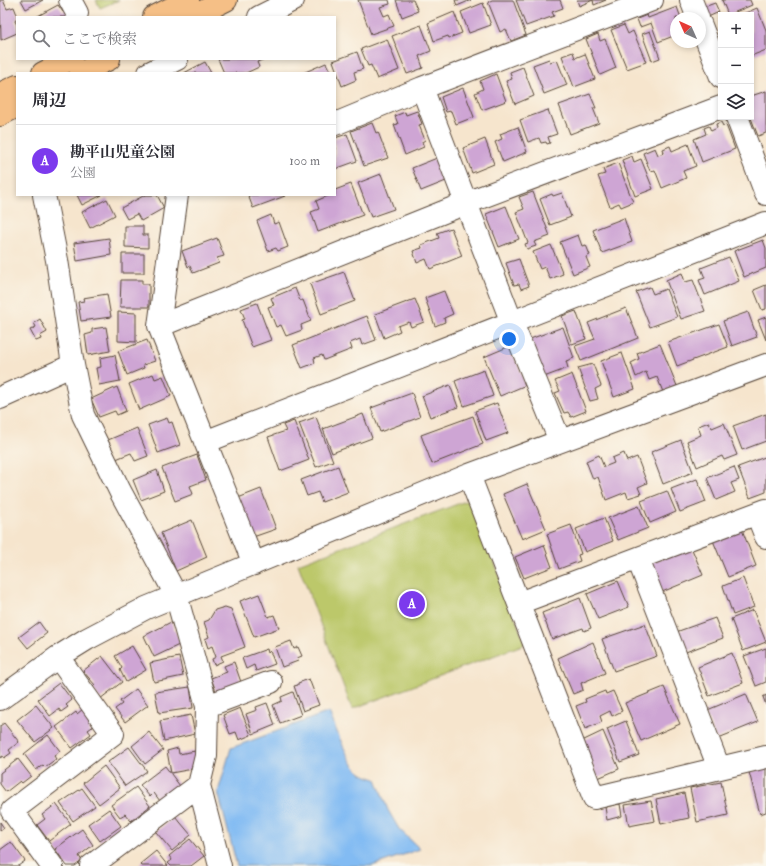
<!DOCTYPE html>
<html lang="ja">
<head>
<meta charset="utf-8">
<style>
  :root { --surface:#fff; --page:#f2f2f3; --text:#2b2b33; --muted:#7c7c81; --line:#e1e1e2; --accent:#7c3aed }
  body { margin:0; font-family:"IM FELL Double Pica","Noto Serif JP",serif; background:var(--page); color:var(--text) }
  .controls { position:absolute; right:12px; top:12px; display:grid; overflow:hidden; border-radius:0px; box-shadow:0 2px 6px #0003 }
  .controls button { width:36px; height:36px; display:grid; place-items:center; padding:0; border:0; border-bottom:1px solid var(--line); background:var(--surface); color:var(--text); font:20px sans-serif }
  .compass { position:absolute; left:670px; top:12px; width:36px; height:36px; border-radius:50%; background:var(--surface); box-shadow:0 2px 6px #0003; rotate:315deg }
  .you { position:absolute; left:509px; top:339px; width:14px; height:14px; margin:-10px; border:3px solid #fff; border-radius:50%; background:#1a73e8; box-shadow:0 0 0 6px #1a73e833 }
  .badge { display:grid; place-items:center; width:26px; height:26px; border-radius:50%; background:var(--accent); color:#fff; font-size:13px; font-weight:700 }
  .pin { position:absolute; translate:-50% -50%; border:2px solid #fff; box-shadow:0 1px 4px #0006 }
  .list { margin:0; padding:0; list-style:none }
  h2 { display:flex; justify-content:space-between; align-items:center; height:52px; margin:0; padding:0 16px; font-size:17px }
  h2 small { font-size:13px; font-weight:400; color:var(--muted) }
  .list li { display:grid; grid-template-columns:26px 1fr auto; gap:12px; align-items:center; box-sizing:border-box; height:72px; padding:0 16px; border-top:1px solid var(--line) }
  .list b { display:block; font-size:15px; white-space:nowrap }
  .list p { margin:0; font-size:13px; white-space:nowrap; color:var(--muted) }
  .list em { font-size:13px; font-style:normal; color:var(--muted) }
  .icon { flex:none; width:22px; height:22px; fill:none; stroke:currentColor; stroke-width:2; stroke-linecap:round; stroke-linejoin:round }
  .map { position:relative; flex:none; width:766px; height:866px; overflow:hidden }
  .search { position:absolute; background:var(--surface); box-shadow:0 2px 6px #0003; left:16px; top:16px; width:320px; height:44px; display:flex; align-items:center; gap:10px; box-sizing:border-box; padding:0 14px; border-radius:0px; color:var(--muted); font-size:15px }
  .panel { position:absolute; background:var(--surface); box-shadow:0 2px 6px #0003; left:16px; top:72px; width:320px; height:124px; border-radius:0px }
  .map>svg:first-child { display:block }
</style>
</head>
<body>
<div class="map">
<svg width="766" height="866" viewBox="0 0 766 866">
  <rect width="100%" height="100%" fill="#fbf7ec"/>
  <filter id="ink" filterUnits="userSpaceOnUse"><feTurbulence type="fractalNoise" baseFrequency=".025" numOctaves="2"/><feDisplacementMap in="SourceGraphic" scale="8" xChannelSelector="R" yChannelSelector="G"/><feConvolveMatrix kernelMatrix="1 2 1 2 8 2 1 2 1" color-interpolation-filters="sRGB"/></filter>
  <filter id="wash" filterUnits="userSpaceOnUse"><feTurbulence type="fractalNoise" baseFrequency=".012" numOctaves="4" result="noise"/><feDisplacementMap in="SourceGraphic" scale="16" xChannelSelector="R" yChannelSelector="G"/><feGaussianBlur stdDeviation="0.9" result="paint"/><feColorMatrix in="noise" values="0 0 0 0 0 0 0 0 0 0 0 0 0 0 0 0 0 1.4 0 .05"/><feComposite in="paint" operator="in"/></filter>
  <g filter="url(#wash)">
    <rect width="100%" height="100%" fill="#f6e5cd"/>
    <path fill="#bcc86a" stroke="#7c7944" d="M96,0H119L100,8Z
      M471,499L525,644L352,709L298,564Z"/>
    <path fill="#82bbf3" stroke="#5e7288" d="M329,712C335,726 347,760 357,769C362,775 369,777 376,779L388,810L399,829L420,849L372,866H237L218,792L231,748Z"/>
    <g id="blocks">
      <path fill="#cea5d4" d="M0,0H3L7,9L14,7L18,17L15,21L17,25V33L1,40Z
        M21,0H43L26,9Z
        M358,0H389L390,4L380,7L384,16L389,14L394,26L371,34Z
        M396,0H413L418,11L402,17Z
        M455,0H471L457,6Z
        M492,0H513L526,35L511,41L506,29L500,32L488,2Z
        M516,0H560L563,8L552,12L554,16L526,26Z
        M577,0H606L594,5L593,0L579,6Z
        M722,0H750L752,5L728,15Z
        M483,3L491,25L469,33L461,12Z
        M715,3L719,12L708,17L704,7Z
        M58,5L63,12L69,7L73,17H36Z
        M677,7L681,18H676V35L658,42L651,23L640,27L637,19L647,15L648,18Z
        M757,8L766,30V50L751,56V15H741Z
        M454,12L462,33L449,38L448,36L434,41L428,23Z
        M421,25L431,51L419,56L423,68L407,74L392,36Z
        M624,25L628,34L633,31L646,62L627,69L611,30Z
        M650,31L660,58L652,61L642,34Z
        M598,34L600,41L605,39L616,68L600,75L586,39Z
        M387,39L399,70L377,79L371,65L368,66L361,49Z
        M357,52L363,69L354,72L356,80L342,86L333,61Z
        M573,52L575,58L585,54L595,79L574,87L562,56Z
        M218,59H265L257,62L259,67L246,73H224Z
        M549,59L550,62L557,60L567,85L544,94L533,65Z
        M205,62L211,73H184Z
        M326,63L331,73H303Z
        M523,67L534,96L515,104L506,81L512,79L510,72Z
        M496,74L506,101L482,110L475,93L483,89L480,81Z
        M463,88L474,117L456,124L451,111L446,112L441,97Z
        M766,91V133L758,136L751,118V96Z
        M590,94L596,108H593L599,123L570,134L559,105Z
        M548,110L557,134L548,137L550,143L547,144L546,142L541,143L539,138L528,142L520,120Z
        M417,111L422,124L419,125L425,140L422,142L424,147L405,155L394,125L398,124L395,116L405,112L406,115Z
        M721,122L723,126L726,125L735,149L702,162L694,139L706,134L704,128L709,126L711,131L717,128L716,124Z
        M372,123L376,133L378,132L388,158L364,166L351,131Z
        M518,127L527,152L503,162L495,142L502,139L500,134Z
        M347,134L357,161L335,169V138Z
        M485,139L494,164L472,173L463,148Z
        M688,144L696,166L683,171L686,178L662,188L655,170L650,171L643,153L655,148L658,155L664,153L663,149L670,146L672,151Z
        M632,156L634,162L641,159L653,189L635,196L622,160Z
        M437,158L446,181L421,191L412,168Z
        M618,163L633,202L621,207L619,203L610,207L598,176L605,174L603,169Z
        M381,174L394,209L371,217L358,183Z
        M351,184L363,215L318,232L311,212L319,209L316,201L330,195H335V190Z
        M533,192L550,236L534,242L536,246L527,249L525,244L528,243L516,212L524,209L519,197Z
        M562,193L571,217L550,225L540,199L552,194L553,196Z
        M77,195H102L82,205Z
        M145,195H157L164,208L141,221L137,214L127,219L121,208Z
        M248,195H284L285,196L253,208Z
        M107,199L115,215L90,228L82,212Z
        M506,206L519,239L499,247L486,214Z
        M271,215L274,224L279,222L288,247L278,251L276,248L268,251L257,221Z
        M624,218L632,242L602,253L593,230Z
        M125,226H143V235H148V248L125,247Z
        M451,228L462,256L430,269L426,259L417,263L413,251L422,248L421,245L439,238L437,233Z
        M578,235L582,246L586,245L590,255L586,257L590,267L573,274L560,242Z
        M109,238L111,255L77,261L74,243Z
        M217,238L224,256L217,258L219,263L193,273L190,266L188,267L182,251Z
        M763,240L766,248V268L744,277L734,251Z
        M551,245L563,274L550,279L545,267L540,269L533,252Z
        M122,254H144V273H122Z
        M729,257L739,281L705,295L699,280L705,278L701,268Z
        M519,259L529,286L521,289L519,284L514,285L506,263Z
        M344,272L355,301L321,314L310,284Z
        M682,273L685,282L693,280L705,311L681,319L666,280Z
        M121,280H142V284H149V307H120Z
        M766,285V309L762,310L754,290Z
        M650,287L653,294L666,289L677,317L650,327L636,292Z
        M295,288L300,301L303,300L311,321L301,325L302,330L286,336L281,325L276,327L268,307L274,305L271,298Z
        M444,291L453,314L444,318L445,322L435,326L425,298Z
        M107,294L111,317L81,321L78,302L84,301L83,298Z
        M415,299L424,322L411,327L409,322L398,326L400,331L384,338L375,314Z
        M257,303L271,340L252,347L242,320L245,319L241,309Z
        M626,308L638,338L581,361L575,346L595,339L588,323Z
        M576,311L586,339L572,344L562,316Z
        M118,312L136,313V342L118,341Z
        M748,312L757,337L732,346L723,321Z
        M367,316L376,340L362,345L360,339L350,343L352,349L324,360L322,355L314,358L315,363L302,368L293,345Z
        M766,317V340L758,320Z
        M40,319L47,332L40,336L41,339L36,341L30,330L36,327L34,323Z
        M719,324L728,347L677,366L668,342Z
        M106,327L110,351L88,355L85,335L92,333V329Z
        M563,327L574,358L566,361L568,368L544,377L530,339Z
        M147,340L155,361L143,365L144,368L127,375L118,351Z
        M660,344L677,386L663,392L657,377L649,380L646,372L636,377L631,363L639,359L637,353Z
        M510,346L526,385L500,396L484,357Z
        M622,353L635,389L614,397L601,361Z
        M115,355L120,381L99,385L96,368L101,367L100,358Z
        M593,364L601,386L595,389L598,399L590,401L578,368Z
        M484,370L493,396L464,406L455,381Z
        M153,374L155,379L163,376L171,396L139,410L129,384Z
        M572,374L586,411L571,417L568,412L564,413L555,393L560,391L555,381Z
        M450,385L458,407L430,417L422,396Z
        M117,387L126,411L117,415L115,411L99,417L91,399Z
        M412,393L420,417L380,432L371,408Z
        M497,403L508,433L486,441L475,411Z
        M363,414L372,438L332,453L323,429Z
        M766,414V441L742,450L733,426Z
        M473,416L483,444L432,464L421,435Z
        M316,417L333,461L316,467L299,423Z
        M167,418L169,423L172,422L180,445L158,453L148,425Z
        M294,421L309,460L280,471L268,437L286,431L283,425Z
        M709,422L712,428L724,423L737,455L724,460L722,456L697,467L687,441L701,435L698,426Z
        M137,428L148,456L135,461L131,453L116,459L108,440Z
        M681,440L693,472L663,484L651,452Z
        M624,453L627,461L637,457L647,483L638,487L641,494L628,498L626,492L606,500L598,477L593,479L586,461L599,455L604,467L614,463L612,458Z
        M197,455L206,480L190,486L193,494L175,501L162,468Z
        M765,457L766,460V492L750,498L738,467Z
        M338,466L348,492L322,502L318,492L307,496L301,480Z
        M734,467L739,480L731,483L735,492L716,500L707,478Z
        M157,470L164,491L141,500L133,480Z
        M697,479L706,502L680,512L671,489Z
        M527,484L546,529L522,539L503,494Z
        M261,489L276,529L253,537L238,498Z
        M667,491L676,512L650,523L641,501Z
        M639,506L648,528L618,540L608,518Z
        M604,518L613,541L585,552L576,529Z
        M192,520L207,557L176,571L161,533Z
        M571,525L581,554L578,555L580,561L559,569L547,534Z
        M741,527L756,566L728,577L712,538Z
        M544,545L552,567L524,578L515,557Z
        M691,547L703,575L662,592L650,563Z
        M743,578L754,607L733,615L723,586Z
        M618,581L629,607L598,619L587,594Z
        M259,594L268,617L274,615L279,628L254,637L240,601Z
        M580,598L591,628L584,631L583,628L552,639L542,613Z
        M225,607L231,609L245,647L221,656L223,661L214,665L212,659L216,657L212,646L208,648L205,639L209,637L204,622L209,620L215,610Z
        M753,610L766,642L743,651L731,619Z
        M715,618L723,638L683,653L676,632Z
        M39,622L47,633L28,648L19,637Z
        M171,622L181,644L154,657L144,636Z
        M645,624L657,656L614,671L602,639Z
        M291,641L294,649L298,647L302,656L297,658L298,661L282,667L275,647Z
        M593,642L605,673L581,683L583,690L573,694L558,658Z
        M132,646L146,670L126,682L120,670L122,668L115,656Z
        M766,648V682L756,686L744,656Z
        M267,649L268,653L270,651L275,664L256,671L254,665L246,669L242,658Z
        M732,653L743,683L709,696L698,667Z
        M102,656L122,682L100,699L92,688L95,685L83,671Z
        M179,657L183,676L154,682L150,663Z
        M234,662L242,685L217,694L211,678L227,672L224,666Z
        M309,679L319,705L303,711L294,686L298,685V683Z
        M59,683L72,700L66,705L68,707L61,712L59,709L50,716L38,699Z
        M190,687L193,708L159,713L155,692Z
        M664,687L680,724L641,741L625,703Z
        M136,689L148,705L125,722L115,709L122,704L120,701Z
        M605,691L606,694L613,691L622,711L612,716L610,711L600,716L602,722L585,729L576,706L586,702L585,699Z
        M293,692L301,715L280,723L273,705L282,701L281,697Z
        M746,694L758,722L716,739L705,711Z
        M766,695V705L763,697Z
        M267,703L275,725L253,734L246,714L257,710L256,707Z
        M36,705L54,728L35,742L17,720Z
        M240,708L251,735L239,740L236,732L230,734L223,715Z
        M83,709L95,725L88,730L91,734L72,748L56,727L76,712L77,714Z
        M191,715L195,734L164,741L160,721Z
        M626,721L639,755L620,762L607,729Z
        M4,723L19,742L9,750L11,753L4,758L3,756L0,758V726Z
        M603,731L619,769L598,778L582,741Z
        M149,732L163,750L145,764L132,746Z
        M48,735L60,751L54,756L56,759L45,767L43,765L36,770L24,754Z
        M129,747L147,771L125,786L108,762Z
        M178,748L179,754L195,751L198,768L171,773L167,751Z
        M18,759L31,776L22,783L20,781L6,792L0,784V773Z
        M104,766L120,788L99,804L83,783Z
        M165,766L180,786L160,801L154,793L150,797L140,785Z
        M766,768V812L760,814L749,772Z
        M721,782L728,815L697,822L690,788Z
        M136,787L150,806L131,821L125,814L120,817L111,805Z
        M82,788L95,806L73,821L60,803Z
        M684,793L689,818L661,824L656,799Z
        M651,801L655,821L629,826L625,805Z
        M56,804L71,824L49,841L37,825L45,819L42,815Z
        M620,804L622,816L607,820L605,807Z
        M109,809L121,826L100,841L88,824Z
        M175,816L191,835L172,851L156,832Z
        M0,822L4,828L0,831Z
        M82,829L93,845L79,856L82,861L75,866H67L55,849Z
        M190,839L204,856L191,866H171L168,863L172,860L169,856Z
        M11,842L25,861L18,866H1L0,864V850Z
        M156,851L168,866H142L140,864Z"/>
    </g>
  </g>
  <g filter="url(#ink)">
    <use href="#blocks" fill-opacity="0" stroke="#574638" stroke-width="1"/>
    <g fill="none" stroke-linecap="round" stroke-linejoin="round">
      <defs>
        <path id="minor" d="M70,0L77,13
          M691,0L698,18
          M259,17L293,0
          M700,23L721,77
          M149,73L177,59
          M422,88L512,323L560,441
          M737,117L766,194
          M335,124L422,88L652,0
          M44,195L57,260L73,365L83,415L120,491L176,595L207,706L206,756L199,785L220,866
          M177,195L159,326L254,564
          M159,326L466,203L721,107
          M0,398L73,365
          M205,442L766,223
          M469,475L594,798L766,757
          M757,514L766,537
          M638,559L719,768
          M519,603L766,510
          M0,699L58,657L87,639L146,608L469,475L766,365
          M207,706L271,682
          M52,866L12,811L113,734L58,657
          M91,866L199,785"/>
        <path id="major" d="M154,17L188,0
          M192,17L226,0
          M43,73L71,59
          M81,73L109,59
          M0,94L17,86
          M0,115L17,106"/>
      </defs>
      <use href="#minor" stroke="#574638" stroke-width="24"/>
      <use href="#major" stroke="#574638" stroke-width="24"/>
      <use href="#minor" stroke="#fff" stroke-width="22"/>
      <use href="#major" stroke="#f5bf86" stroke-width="22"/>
    </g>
  </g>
</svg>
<div class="controls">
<button>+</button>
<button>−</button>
<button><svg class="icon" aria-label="layers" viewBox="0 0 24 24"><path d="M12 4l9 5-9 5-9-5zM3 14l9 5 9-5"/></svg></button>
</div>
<svg class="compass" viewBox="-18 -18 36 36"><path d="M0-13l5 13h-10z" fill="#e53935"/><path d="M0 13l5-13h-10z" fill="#7c7c81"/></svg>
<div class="you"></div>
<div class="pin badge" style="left:412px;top:604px">A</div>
<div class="search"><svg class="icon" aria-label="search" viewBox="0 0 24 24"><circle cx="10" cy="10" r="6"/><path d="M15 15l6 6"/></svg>ここで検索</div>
<section class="panel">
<h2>周辺<small></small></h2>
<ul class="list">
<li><span class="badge">A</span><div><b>勘平山児童公園</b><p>公園</p></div><em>100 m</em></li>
</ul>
</section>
</div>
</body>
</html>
